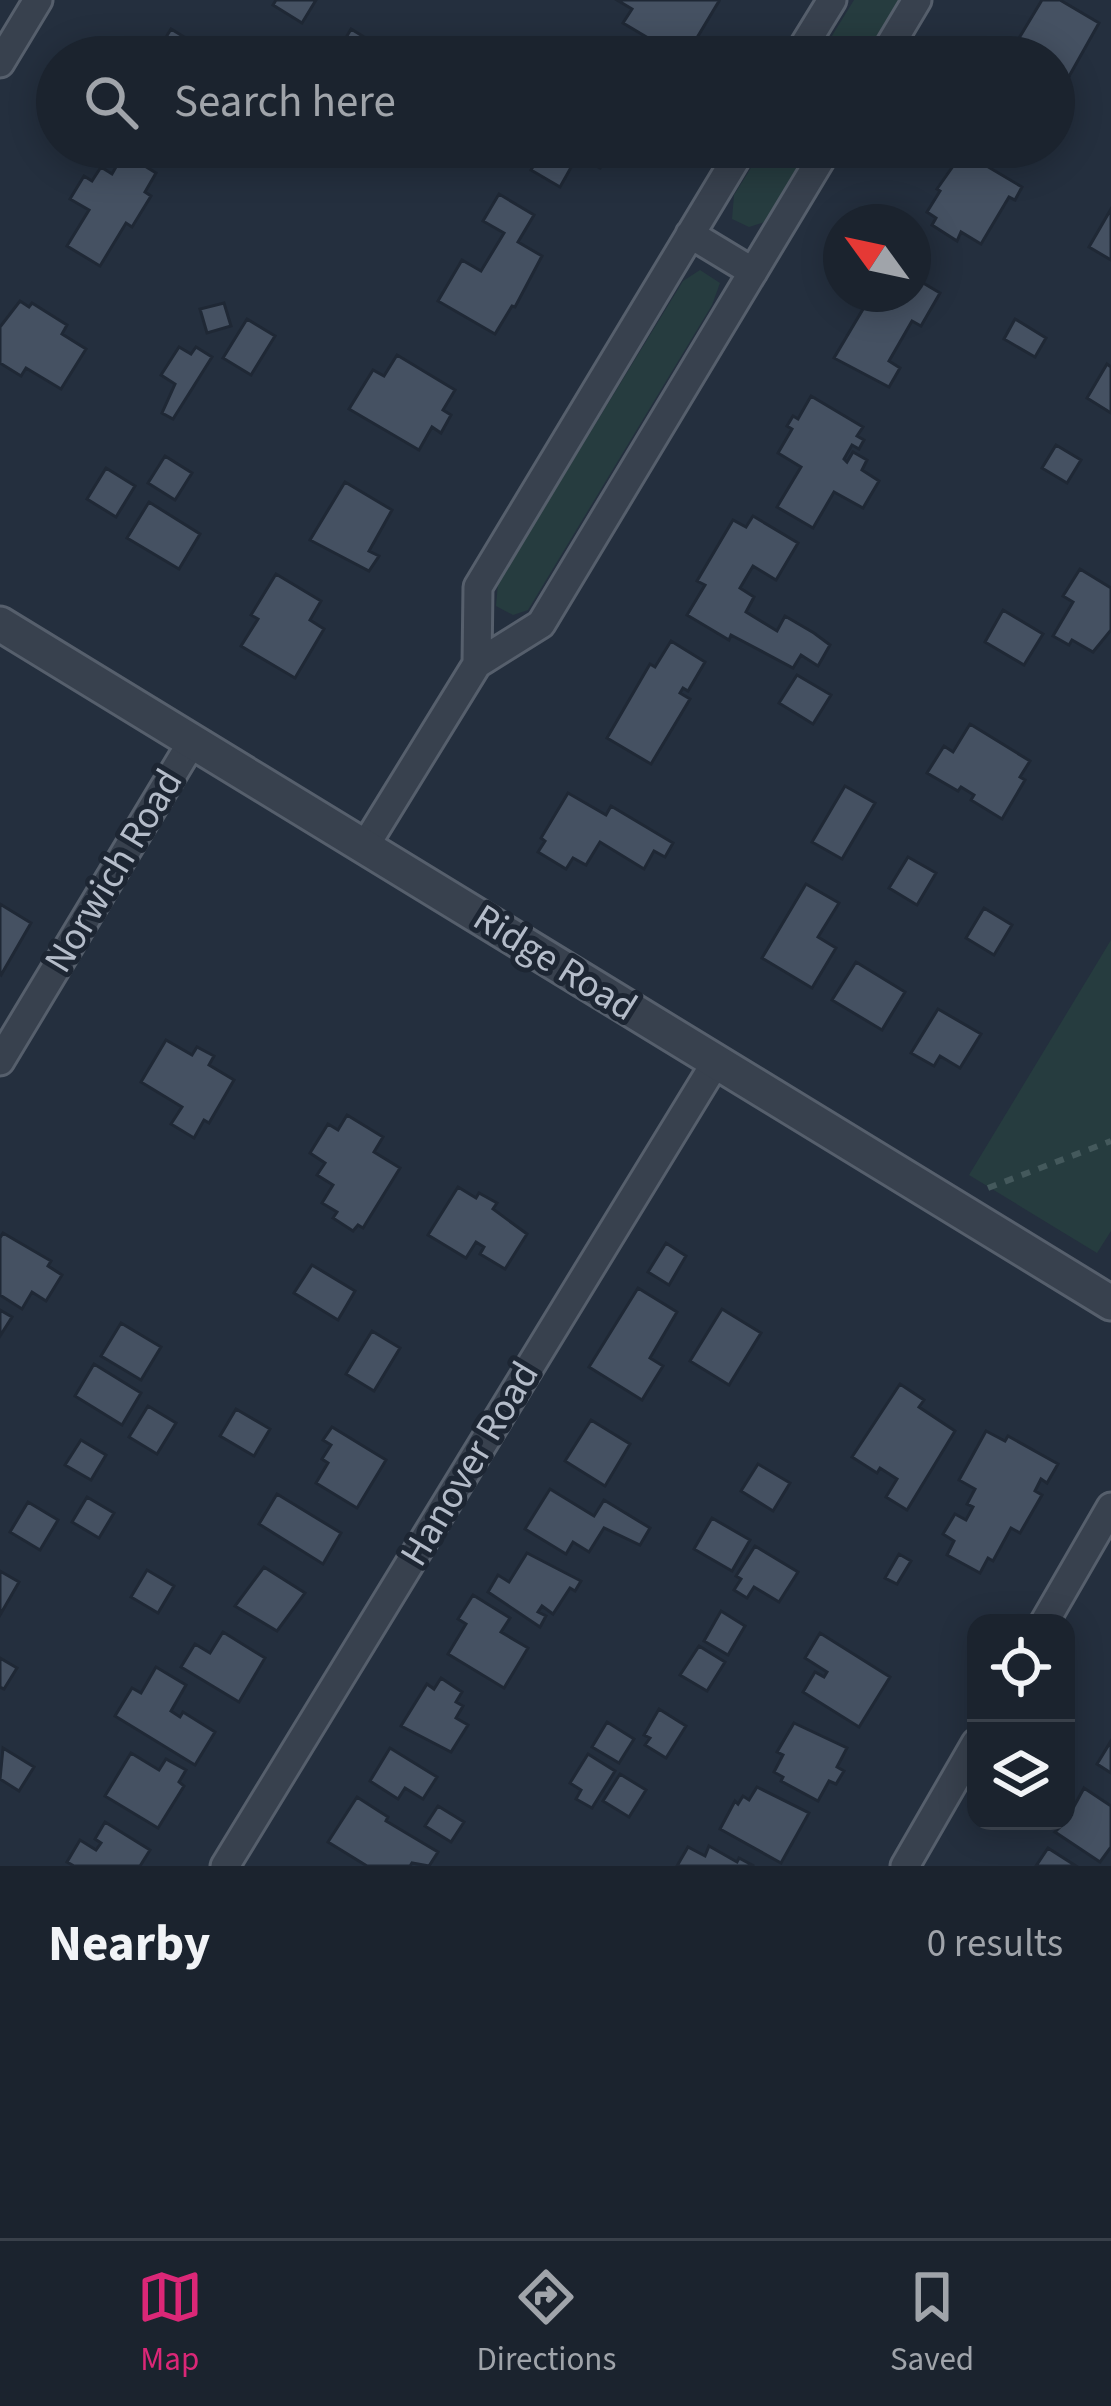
<!DOCTYPE html>
<html lang="en">
<head>
<meta charset="utf-8">
<style>
  :root { --surface:#1b232e; --page:#242b36; --text:#f1f3f6; --muted:#a0a4aa; --line:#39404a; --accent:#db2777 }
  body { margin:0; font-family:"Source Sans 3",sans-serif; background:var(--page); color:var(--text) }
  .controls { position:absolute; right:36px; bottom:36px; display:grid; overflow:hidden; border-radius:24px; box-shadow:0 6px 30px #0003 }
  .controls button { width:108px; height:108px; display:grid; place-items:center; padding:0; border:0; border-bottom:3px solid var(--line); background:var(--surface); color:var(--text); font:60px sans-serif }
  .compass { position:absolute; left:823px; top:204px; width:108px; height:108px; border-radius:50%; background:var(--surface); box-shadow:0 6px 30px #0003; rotate:303deg }
  .list { margin:0; padding:0; list-style:none }
  h2 { display:flex; justify-content:space-between; align-items:center; height:156px; margin:0; padding:0 48px; font-size:51px }
  h2 small { font-size:39px; font-weight:400; color:var(--muted) }
  .icon { flex:none; width:66px; height:66px; fill:none; stroke:currentColor; stroke-width:2; stroke-linecap:round; stroke-linejoin:round }
  .map { position:relative; flex:none; width:1111px; height:1866px; overflow:hidden }
  .search { position:absolute; background:var(--surface); box-shadow:0 6px 30px #0003; left:36px; right:36px; top:36px; height:132px; display:flex; align-items:center; gap:30px; box-sizing:border-box; padding:0 42px; border-radius:66px; color:var(--muted); font-size:45px }
  .sheet { height:372px; background:var(--surface) }
  nav { display:flex; justify-content:space-around; align-items:center; box-sizing:border-box; height:168px; border-top:3px solid var(--line); background:var(--surface); font-size:33px; color:var(--muted) }
  nav a { display:grid; justify-items:center; gap:6px }
  nav .on { color:var(--accent) }
  .map>svg:first-child { display:block }
</style>
</head>
<body>
<div class="map">
<svg width="1111" height="1866" viewBox="0 0 1111 1866">
  <rect width="100%" height="100%" fill="#242f3e"/>
  <path fill="#263c3f" d="M854,0H900L865,57H819Z
    M764,147H810L765,222L749,227L732,219L734,195Z
    M700,270L720,283L712,305L528,610L513,615L496,606L498,583L683,281Z
    M1111,940V1231L1097,1253L969,1175Z"/>
  <path fill="#455162" stroke="#1f2835" stroke-width="3" d="M276,0H316L302,23L273,5Z
    M617,0H717L719,1L692,46L683,41L675,54L623,23L632,9Z
    M1042,0H1060L1099,23L1054,103V57H1017L1010,53Z
    M171,29L217,57H154Z
    M351,29L387,51L384,57H335Z
    M545,147H613L600,168L578,155L560,187L531,170Z
    M963,152L1022,187L1015,200L1009,197L981,244L961,232L957,241L932,225L936,218L927,212L940,191L937,189Z
    M124,153L156,173L145,192L151,196L132,227L126,223L100,266L67,246L89,210L70,199L84,176L92,181L101,167L112,174Z
    M499,194L534,215L518,242L542,256L515,307L512,306L495,334L438,301L462,260L481,271L504,233L483,221Z
    M1111,209V260L1089,247Z
    M913,277L940,293L921,326L912,321L889,361L900,368L889,387L834,358L872,294H913Z
    M20,301L29,307L32,303L67,325L62,334L86,349L61,389L26,368L21,376L0,363V327Z
    M224,303L231,326L207,333L200,309Z
    M247,319L275,336L251,375L223,358Z
    M1015,319L1046,338L1035,357L1004,339Z
    M179,347L191,354L196,347L212,357L173,419L162,413L175,384L161,375Z
    M397,355L455,390L443,410L451,415L441,433L432,427L419,450L349,409L373,370L384,376Z
    M1107,364L1111,367V413L1087,398Z
    M811,396L863,427L857,436L864,440L859,449L852,445L844,459L847,462L853,452L867,460L862,470L879,481L863,508L834,492L813,528L777,507L801,467L778,453L792,429L787,426L793,416L798,419Z
    M1056,445L1081,460L1067,483L1042,468Z
    M165,456L192,473L175,500L148,483Z
    M106,468L135,486L116,517L87,499Z
    M345,482L392,510L369,551L379,556L369,571L310,540Z
    M149,502L200,534L179,569L127,538Z
    M753,516L798,543L776,580L753,566L740,588L754,597L746,612L777,631L785,616L814,633L830,645L818,666L801,655L793,668L731,635L729,640L687,615L705,585L697,581L733,520L746,527Z
    M1080,569L1111,588V630L1093,652L1072,640L1069,645L1053,636L1073,602L1063,596Z
    M276,574L321,601L310,620L324,629L295,678L241,646L258,619L251,615Z
    M1003,610L1043,634L1024,665L985,642Z
    M671,641L705,662L688,691L683,688L680,693L690,699L651,764L607,738L650,664L655,667Z
    M797,675L831,695L813,724L779,703Z
    M970,724L1030,761L1020,777L1025,780L1002,819L971,800L974,795L961,787L958,791L927,773L944,746L953,752Z
    M845,786L875,803L842,859L812,842Z
    M568,793L606,815L611,806L673,843L665,857L654,851L644,869L600,842L586,865L573,858L566,869L538,852L545,841L541,838Z
    M908,857L936,873L917,905L889,888Z
    M806,884L839,903L818,937L836,948L812,988L762,958Z
    M0,904L31,923L1,975L0,974Z
    M984,908L1012,925L994,955L966,938Z
    M856,962L905,992L882,1030L832,1000Z
    M938,1009L981,1034L960,1068L940,1056L934,1066L911,1053Z
    M166,1040L192,1055L197,1047L214,1056L209,1065L234,1080L209,1123L204,1120L194,1138L171,1124L182,1107L141,1082Z
    M347,1115L383,1137L374,1152L400,1168L363,1228L358,1225L353,1231L333,1218L337,1212L322,1203L333,1185L317,1175L325,1163L310,1153L328,1124L338,1130Z
    M458,1187L476,1198L479,1193L497,1203L493,1209L527,1234L505,1269L480,1254L484,1247L476,1242L466,1258L428,1235Z
    M3,1233L51,1261L48,1266L62,1275L46,1301L32,1292L22,1309L0,1295V1238Z
    M666,1243L686,1256L669,1285L648,1272Z
    M312,1265L355,1291L338,1320L294,1293Z
    M638,1288L677,1312L650,1358L663,1366L642,1400L589,1367Z
    M722,1309L761,1333L729,1385L690,1361Z
    M0,1310L12,1317L0,1336Z
    M121,1323L161,1347L141,1380L101,1356Z
    M372,1331L400,1348L374,1391L346,1374Z
    M94,1364L141,1393L122,1425L75,1396Z
    M900,1384L924,1400L919,1407L955,1431L907,1510L886,1497L897,1479L880,1468L877,1473L852,1457Z
    M148,1406L176,1423L157,1454L129,1437Z
    M236,1409L270,1429L254,1456L220,1436Z
    M591,1420L630,1444L605,1486L565,1461Z
    M332,1427L386,1460L357,1508L316,1483L328,1463L322,1459L331,1445L323,1440Z
    M986,1431L1005,1441L1008,1436L1058,1464L1047,1483L1041,1479L1035,1491L1042,1495L1020,1533L1011,1528L993,1561L988,1558L980,1573L947,1555L954,1541L943,1534L955,1514L966,1520L973,1507L967,1504L975,1489L959,1480Z
    M81,1440L106,1455L91,1480L65,1465Z
    M758,1464L790,1483L773,1511L741,1491Z
    M550,1489L594,1516L604,1500L650,1528L640,1545L604,1528L589,1552L573,1542L566,1554L525,1529Z
    M277,1494L341,1533L323,1564L259,1524Z
    M87,1497L114,1513L99,1538L72,1522Z
    M28,1502L58,1520L40,1550L10,1532Z
    M712,1518L750,1540L732,1571L694,1549Z
    M755,1546L798,1572L779,1602L754,1587L747,1598L734,1590L741,1579L736,1576Z
    M527,1553L581,1581L575,1591L570,1588L553,1614L542,1606L538,1612L546,1616L540,1627L488,1592L498,1575L509,1582Z
    M899,1554L911,1561L897,1584L885,1578Z
    M264,1567L305,1593L277,1631L235,1606Z
    M147,1570L174,1586L158,1613L131,1597Z
    M0,1571L19,1582L0,1615Z
    M473,1595L510,1618L501,1632L528,1648L504,1688L448,1654L466,1624L458,1619Z
    M721,1611L745,1626L728,1655L704,1641Z
    M223,1632L265,1658L239,1702L181,1667L195,1644L210,1653Z
    M820,1633L890,1677L859,1727L803,1692L815,1672L824,1677L827,1672L805,1658Z
    M699,1646L725,1662L707,1691L680,1675Z
    M0,1658L17,1668L4,1689L0,1687Z
    M156,1667L186,1685L171,1711L180,1717L183,1712L215,1732L195,1765L115,1716L132,1688L141,1693Z
    M441,1678L462,1692L456,1702L463,1706L456,1718L468,1725L451,1752L401,1726L427,1684L434,1689Z
    M659,1709L686,1726L666,1758L645,1745L650,1738L644,1735Z
    M607,1722L634,1739L619,1763L592,1747Z
    M794,1723L847,1748L837,1767L844,1771L836,1784L829,1781L818,1801L781,1781L783,1777L774,1772L783,1755L777,1752Z
    M1111,1741V1773L1097,1764Z
    M3,1748L34,1767L19,1791L0,1779Z
    M390,1748L437,1777L423,1799L405,1788L398,1799L370,1781Z
    M131,1753L159,1770L166,1759L186,1770L179,1782L184,1786L158,1828L105,1796Z
    M588,1754L615,1771L592,1808L576,1799L581,1790L570,1783Z
    M620,1774L646,1790L629,1817L603,1801Z
    M757,1787L809,1813L781,1863L720,1829L735,1801L738,1804L743,1796L749,1800Z
    M1084,1788L1111,1806V1847L1100,1862L1055,1832L1066,1821Z
    M357,1797L388,1817L386,1821L438,1852L429,1866L412,1863L410,1866H367L328,1842Z
    M438,1806L464,1822L451,1842L425,1826Z
    M105,1822L150,1850L140,1866H74L67,1862L80,1840L96,1850L101,1843L95,1839Z
    M709,1846L737,1862L739,1858L754,1866H677L688,1847L705,1856Z
    M1048,1848L1051,1850L1076,1866H1036Z"/>
  <g fill="none" stroke-linecap="round" stroke-linejoin="round">
    <defs>
      <path id="minor" d="M797,57L832,0
        M883,57L917,0
        M0,63L38,0
        M690,234L753,272
        M477,664L478,587L743,147
        M365,846L477,664L541,624L828,147
        M0,1061L192,742
        M1044,1623L1111,1507
        M225,1866L716,1062
        M905,1866L976,1743"/>
      <path id="tertiary" d="M0,624L1111,1303"/>
    </defs>
    <use href="#minor" stroke="#565f6c" stroke-width="33"/>
    <use href="#tertiary" stroke="#565f6c" stroke-width="39"/>
    <path stroke="#44595c" stroke-width="6" stroke-dasharray="9 9" stroke-linecap="butt" d="M988,1188L1111,1141"/>
    <use href="#minor" stroke="#38414e" stroke-width="27"/>
    <use href="#tertiary" stroke="#38414e" stroke-width="33"/>
  </g>
  <g text-anchor="middle" dominant-baseline="central" stroke-width="10" stroke-linejoin="round" paint-order="stroke">
    <g font-size="39" fill="#b4bcc9" stroke="#1d2633">
      <text transform="translate(114 871) rotate(-59)">Norwich Road</text>
      <text transform="translate(555 963) rotate(32)">Ridge Road</text>
      <text transform="translate(470 1464) rotate(-59)">Hanover Road</text>
    </g>
  </g>
</svg>
<div class="controls">
<button><svg class="icon" aria-label="locate" viewBox="0 0 24 24"><circle cx="12" cy="12" r="6"/><path d="M12 2v4M12 18v4M2 12h4M18 12h4"/></svg></button>
<button><svg class="icon" aria-label="layers" viewBox="0 0 24 24"><path d="M12 4l9 5-9 5-9-5zM3 14l9 5 9-5"/></svg></button>
</div>
<svg class="compass" viewBox="-18 -18 36 36"><path d="M0-13l5 13h-10z" fill="#e53935"/><path d="M0 13l5-13h-10z" fill="#a0a4aa"/></svg>
<div class="search"><svg class="icon" aria-label="search" viewBox="0 0 24 24"><circle cx="10" cy="10" r="6"/><path d="M15 15l6 6"/></svg>Search here</div>
</div>
<section class="sheet">
<h2>Nearby<small>0 results</small></h2>
<ul class="list">
</ul>
</section>
<nav>
<a class="on"><svg class="icon" aria-label="map" viewBox="0 0 24 24"><path d="M3 6l6-2 6 2 6-2v14l-6 2-6-2-6 2zM9 4v14M15 6v14"/></svg>Map</a>
<a><svg class="icon" aria-label="directions" viewBox="0 0 24 24"><path d="M12 3l9 9-9 9-9-9zM9 14v-3h6M13 9l2 2-2 2"/></svg>Directions</a>
<a><svg class="icon" aria-label="saved" viewBox="0 0 24 24"><path d="M7 4h10v16l-5-4-5 4z"/></svg>Saved</a>
</nav>
</body>
</html>
